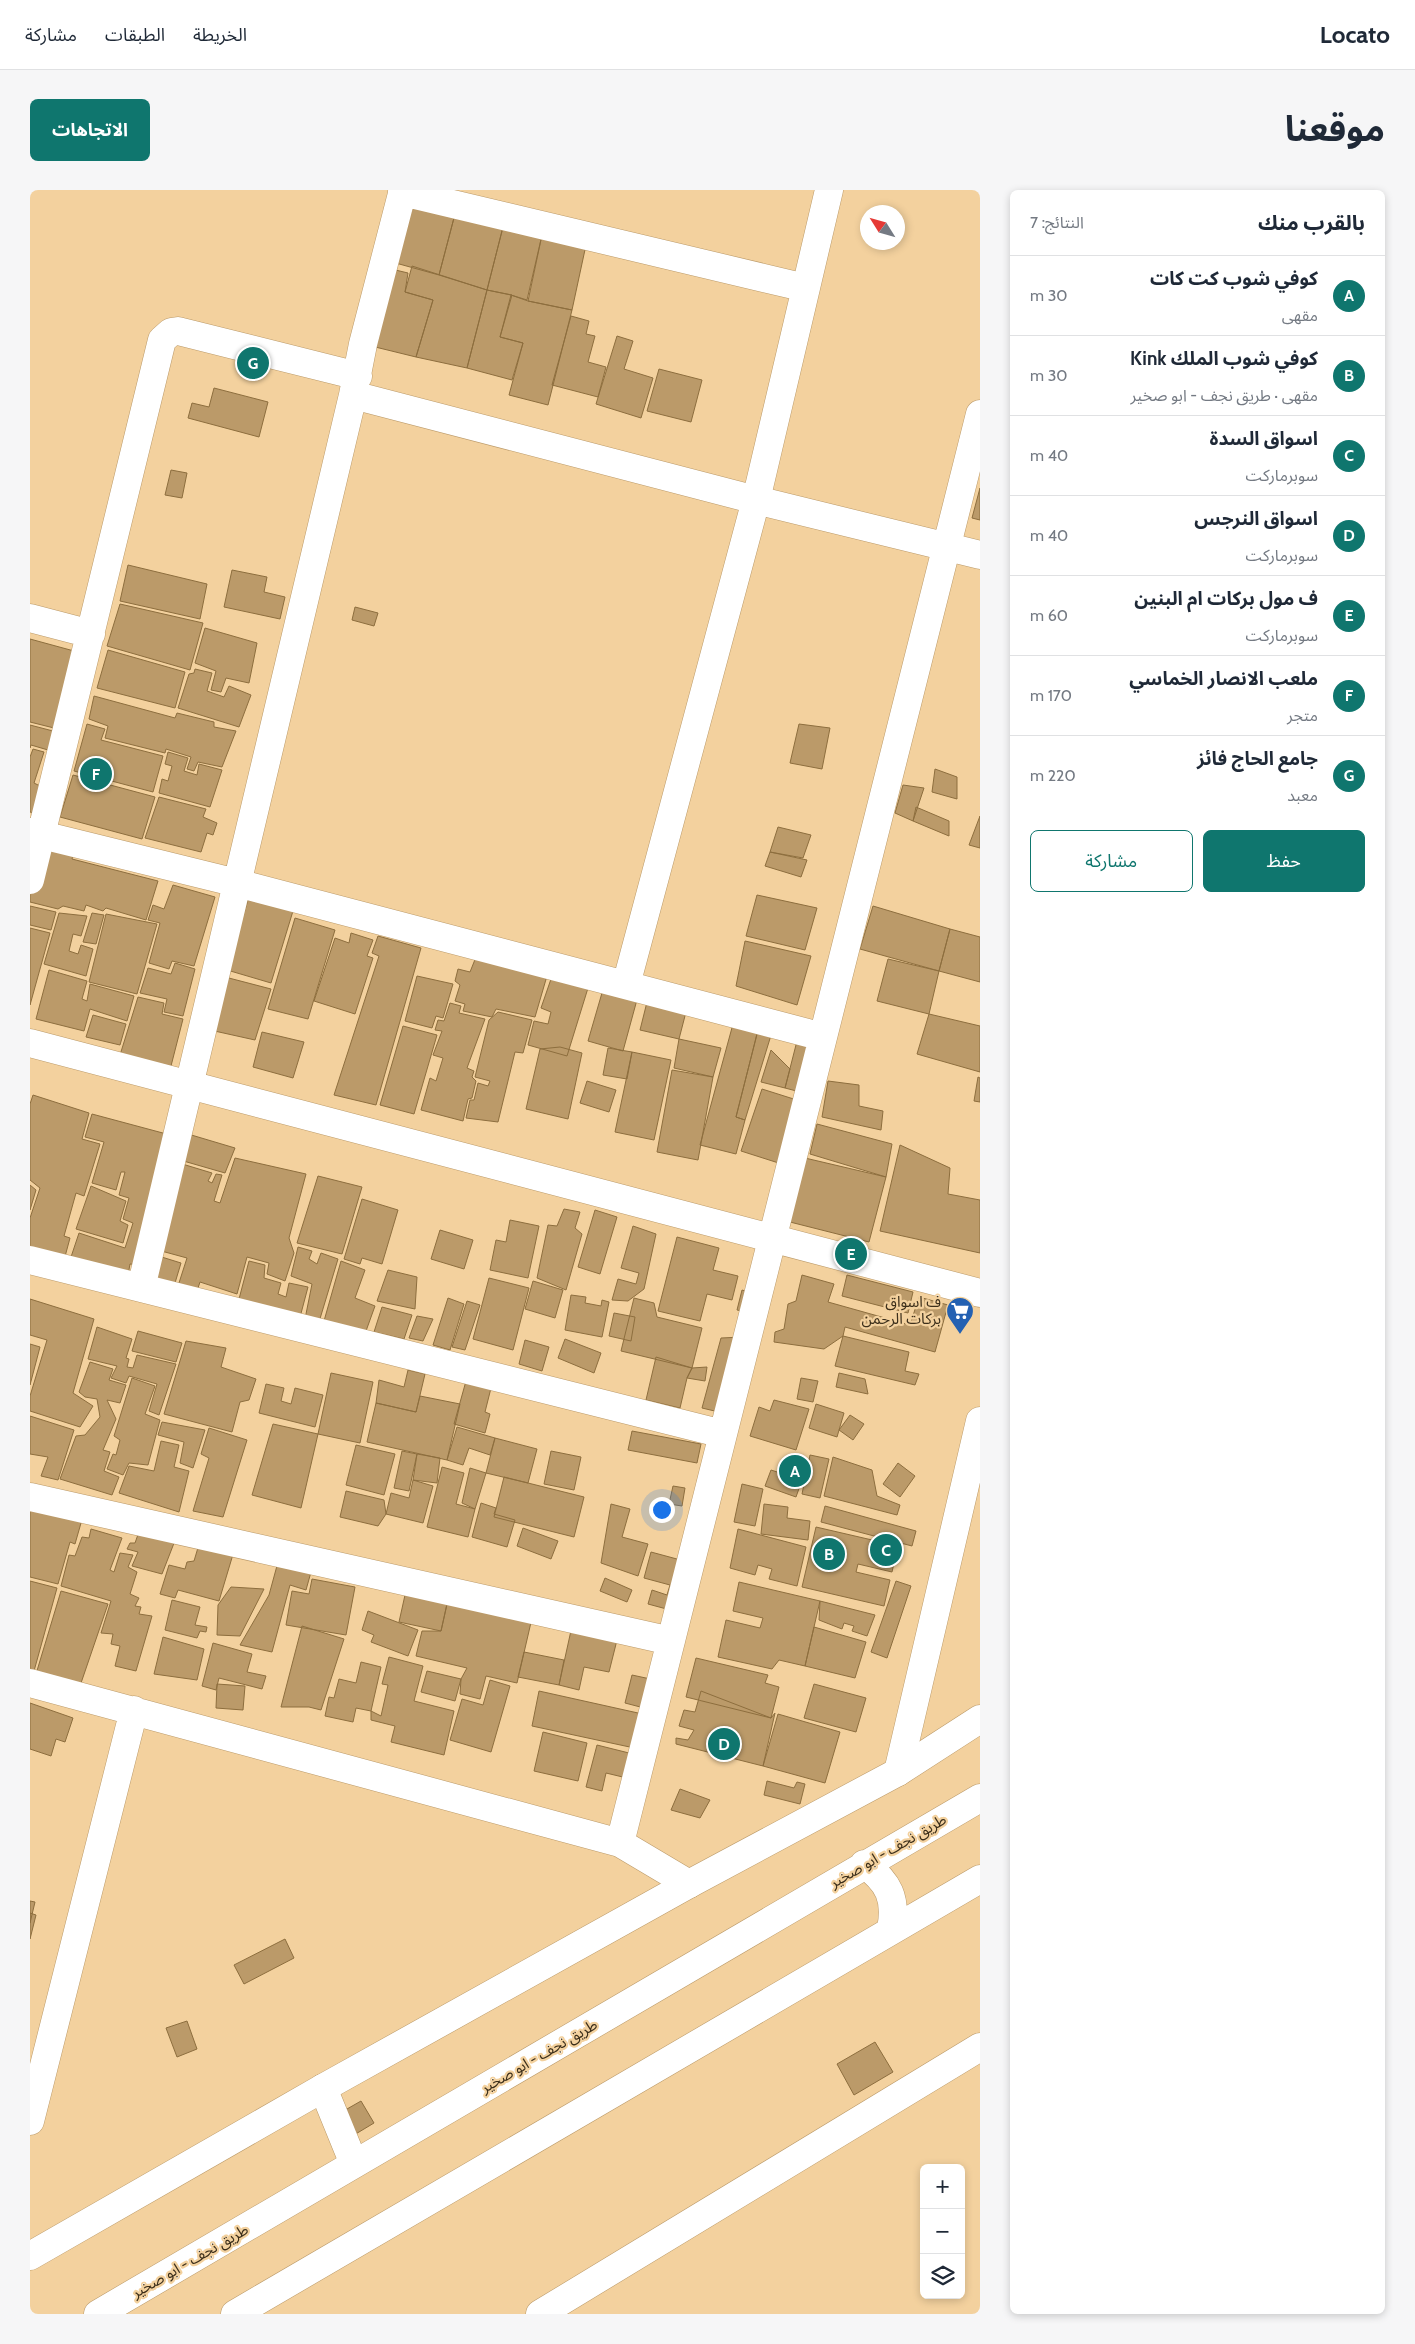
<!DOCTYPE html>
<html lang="ar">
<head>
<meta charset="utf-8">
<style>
  :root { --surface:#fff; --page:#f6f6f7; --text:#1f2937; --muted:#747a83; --line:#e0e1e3; --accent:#0f766e }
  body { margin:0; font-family:Cabin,"Noto Sans Arabic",sans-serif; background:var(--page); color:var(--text); direction:rtl }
  .controls { position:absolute; right:15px; bottom:15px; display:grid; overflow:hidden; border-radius:8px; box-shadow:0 2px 8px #0003 }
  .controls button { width:45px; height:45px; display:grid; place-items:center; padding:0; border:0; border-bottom:1px solid var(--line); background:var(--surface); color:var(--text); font:25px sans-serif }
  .compass { position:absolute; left:830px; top:15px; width:45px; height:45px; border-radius:50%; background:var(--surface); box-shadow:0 2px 8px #0003; rotate:307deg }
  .you { position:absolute; left:631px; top:1319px; width:18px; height:18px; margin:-12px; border:4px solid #fff; border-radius:50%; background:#1a73e8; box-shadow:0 0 0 8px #1a73e833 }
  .badge { display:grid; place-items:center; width:32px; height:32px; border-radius:50%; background:var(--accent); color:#fff; font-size:16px; font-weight:700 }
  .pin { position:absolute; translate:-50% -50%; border:2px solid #fff; box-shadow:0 1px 5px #0006 }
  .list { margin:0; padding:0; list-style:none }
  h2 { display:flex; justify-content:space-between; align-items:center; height:65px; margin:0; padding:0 20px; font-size:21px }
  h2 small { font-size:16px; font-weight:400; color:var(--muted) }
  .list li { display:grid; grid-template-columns:32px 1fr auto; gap:15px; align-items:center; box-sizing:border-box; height:80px; padding:0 20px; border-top:1px solid var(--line) }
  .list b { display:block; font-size:19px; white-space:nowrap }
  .list p { margin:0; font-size:16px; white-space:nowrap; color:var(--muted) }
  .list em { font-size:16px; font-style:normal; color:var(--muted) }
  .actions { display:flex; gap:10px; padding:15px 20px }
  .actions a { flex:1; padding:11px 0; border:1px solid var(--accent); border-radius:8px; text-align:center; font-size:18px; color:var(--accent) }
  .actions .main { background:var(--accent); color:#fff }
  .icon { flex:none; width:28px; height:28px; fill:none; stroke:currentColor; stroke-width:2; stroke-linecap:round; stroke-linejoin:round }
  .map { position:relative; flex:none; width:950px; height:2124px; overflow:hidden; direction:ltr; border-radius:8px }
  header { display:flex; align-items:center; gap:30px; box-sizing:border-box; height:70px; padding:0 25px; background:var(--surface); border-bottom:1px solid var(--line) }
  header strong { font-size:24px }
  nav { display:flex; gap:28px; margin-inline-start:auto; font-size:18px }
  .intro { display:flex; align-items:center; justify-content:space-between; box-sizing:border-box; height:120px; padding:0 30px }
  h1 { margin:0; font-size:35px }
  .button { padding:12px 22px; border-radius:8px; background:var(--accent); color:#fff; font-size:18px; font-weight:700 }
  main { display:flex; gap:30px; padding:0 30px }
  aside { flex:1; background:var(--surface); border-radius:8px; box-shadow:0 2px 8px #0003 }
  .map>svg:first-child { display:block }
</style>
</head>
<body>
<header>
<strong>Locato</strong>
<nav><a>الخريطة</a><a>الطبقات</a><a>مشاركة</a></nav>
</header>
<div class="intro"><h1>موقعنا</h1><a class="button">الاتجاهات</a></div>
<main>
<aside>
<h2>بالقرب منك<small>النتائج: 7</small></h2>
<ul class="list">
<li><span class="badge">A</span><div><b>كوفي شوب كت كات</b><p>مقهى</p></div><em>30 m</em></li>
<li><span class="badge">B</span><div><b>كوفي شوب الملك Kink</b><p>مقهى · طريق نجف - ابو صخير</p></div><em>30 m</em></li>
<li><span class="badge">C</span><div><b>اسواق السدة</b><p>سوبرماركت</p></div><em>40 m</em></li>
<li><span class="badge">D</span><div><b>اسواق النرجس</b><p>سوبرماركت</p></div><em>40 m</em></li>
<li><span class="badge">E</span><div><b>ف مول بركات ام البنين</b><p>سوبرماركت</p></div><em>60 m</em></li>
<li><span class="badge">F</span><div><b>ملعب الانصار الخماسي</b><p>متجر</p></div><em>170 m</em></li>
<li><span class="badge">G</span><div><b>جامع الحاج فائز</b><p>معبد</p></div><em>220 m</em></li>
</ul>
<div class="actions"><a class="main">حفظ</a><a>مشاركة</a></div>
</aside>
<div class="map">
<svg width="950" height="2124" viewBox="0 0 950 2124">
  <rect width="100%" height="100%" fill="#f3d19e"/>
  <path fill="#bb9a69" stroke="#8d6e3e" d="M376,13L425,24L409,85L362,72Z
    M425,24L473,37L457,100L409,85Z
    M473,37L512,45L497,110L481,105L457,100Z
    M512,45L556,55L542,120L498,111Z
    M382,76L457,100L437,178L386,167L403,110L375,102Z
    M353,77L378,83L375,102L403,110L386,167L333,154Z
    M457,100L482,105L470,147L493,153L482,190L437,178Z
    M481,105L498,111L542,120L518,215L479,205L493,153L470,147Z
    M541,126L559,131L556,144L565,146L558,172L576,177L568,207L522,195Z
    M587,146L603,151L594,179L623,188L611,228L566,214Z
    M629,179L672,190L661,232L617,221Z
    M184,198L238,212L229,247L158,228L162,213L179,217Z
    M141,280L157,283L152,308L135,305Z
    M950,298V330L942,328Z
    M98,375L177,394L170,429L90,411Z
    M202,380L237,387L234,402L255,407L250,429L194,417Z
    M90,414L173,433L160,480L77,456Z
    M325,417L348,423L344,436L322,430Z
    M175,438L227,453L219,493L196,488L191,502L181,500L186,481L165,473Z
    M0,449L44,461L24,538L0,532Z
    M78,460L155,482L145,518L67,498Z
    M165,479L182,483L177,501L194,507L199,496L221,505L209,537L148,518L159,484L164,483Z
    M64,506L145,528L147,523L184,532V537L206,541L192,577L168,572L164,581L157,579L161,567L136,559L135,563L75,548L78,536L59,529Z
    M57,534L75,539L71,550L133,566L123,602L44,581Z
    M769,534L800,538L792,579L760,573Z
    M0,535L23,541L18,560L1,555L0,558Z
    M3,559L14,562L4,593L12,597L4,623L0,622V567Z
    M138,562L158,568L154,581L167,585L169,574L192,580L180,617L129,603L132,589L138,591L142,576L135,574Z
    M905,579L927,587V609L902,602Z
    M43,585L125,607L112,649L30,627Z
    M873,595L894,598L883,631L865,623Z
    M129,607L176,619L173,627L187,633L183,645L177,643L171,662L115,648Z
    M886,617L919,631V646L883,631Z
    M950,626V658L939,655Z
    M748,637L781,645L773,668L740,662Z
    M13,653L44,661L42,669L128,691L116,730L76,718L73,721L56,715L54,721L33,716L28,719L0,712V704Z
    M740,662L777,670L771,687L735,676Z
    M143,695L185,707L164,776L142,771L139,779L119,773L130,733L118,730L123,715L134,719Z
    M727,705L787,718L775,760L716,746Z
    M218,710L263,721L241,793L197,780Z
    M0,716L26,722L21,740L0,735Z
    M843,716L920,739L909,781L830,759Z
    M29,723L57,726L51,746L43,744L39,761L48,764L51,755L63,759L56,786L14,774Z
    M62,723L74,725L66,754L53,752Z
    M76,724L127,734L107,804L59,792Z
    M265,728L305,740L278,829L238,819Z
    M0,738L20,743L0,815Z
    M920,739L950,747V792L909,781Z
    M321,743L343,750L337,766L343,768L325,824L284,811L305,748L319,753Z
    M348,746L391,758L346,915L304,905L349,766L342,763Z
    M715,751L781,766L767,815L706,796Z
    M448,762L519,779L505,827L466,819L462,827L433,821L435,814L425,811L430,795L425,791L428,779L440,782Z
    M858,769L909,781L899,824L847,811Z
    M145,773L165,779L153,826L134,822L137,809L110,803L118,778L141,784Z
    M19,780L57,791L52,809L57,811L60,794L104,806L97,831L60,819L54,841L6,829Z
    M387,786L423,794L413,828L406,826L402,838L375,831Z
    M195,787L241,799L225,850L180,840Z
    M521,789L558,798L537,866L498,855L504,831L518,834L521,822L511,818Z
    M574,796L608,806L593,861L558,851Z
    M108,807L134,813L132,824L153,829L141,876L90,865Z
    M617,812L656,822L649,849L610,840Z
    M420,813L431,816L429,823L455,829L437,878L444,881L442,887L446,891L442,908L438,909L433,931L391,920L400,888L406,891L413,868L403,865L412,841L405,840L408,830L414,831Z
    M468,822L502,830L493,863L485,862L468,932L436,928L440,910H444L448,893L458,896L460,891L445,887L459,830Z
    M899,824L950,836V882L887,864Z
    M63,825L96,834L90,855L56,847Z
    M703,834L728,840L706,927L715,930L706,964L670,955Z
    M373,836L407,845L384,924L350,915Z
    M728,840L742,842L715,930L706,927Z
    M232,842L274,852L263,888L223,877Z
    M768,847L786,852L774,903L755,898Z
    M649,849L691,858L683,887L644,878Z
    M530,857L552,863L538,929L496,919L510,859Z
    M578,858L602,862L597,889L573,885Z
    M741,860L760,879L755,898L731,892Z
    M602,862L641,870L624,950L585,942Z
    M642,880L683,887L668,970L627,962Z
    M948,887L950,888V912L944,911Z
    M557,891L586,900L579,922L550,913Z
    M798,891L829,895V916L853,921L851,940L792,927Z
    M732,899L770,911L758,976L711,961Z
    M3,905L59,923L52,949L70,954L54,1006L46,1003L34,1046L40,1048L33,1074L0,1066V1028L10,998L0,990V914Z
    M62,924L144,946L111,1075L100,1074L97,1091L38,1076L49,1043L95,1058L103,1033L93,1029L99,1008L89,1005L95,982H91L86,1000L62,993L74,952L55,947Z
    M787,934L862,954L856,987L780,964Z
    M158,944L205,958L195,983L150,970Z
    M870,955L920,978L918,1004L950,1010V1063L850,1041Z
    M205,968L276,984L259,1048L264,1063L255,1091L237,1084L239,1073L217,1067L207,1104L170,1092L167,1101L148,1096L157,1068L124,1059L149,973L182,983L178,991L182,993L186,984L192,985L184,1011L190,1013Z
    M775,968L856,987L839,1052L760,1032Z
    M288,986L332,997L312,1064L267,1053Z
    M0,995L6,1000L0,1020Z
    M61,996L96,1011L90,1031L98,1035L93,1053L46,1039Z
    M332,1009L368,1020L352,1074L332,1068L330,1074L314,1069Z
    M534,1019L550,1022L545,1038L552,1044L536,1100L507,1088L518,1035L527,1036Z
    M565,1020L587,1027L570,1084L548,1077Z
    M480,1030L509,1036L498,1088L460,1080L466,1050L476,1052Z
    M603,1036L626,1044L614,1099L598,1111L582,1110L588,1089L606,1094L609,1083L591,1078Z
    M410,1040L443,1050L434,1079L401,1069Z
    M647,1047L689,1058L683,1080L708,1086L702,1110L677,1104L670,1131L628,1121Z
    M268,1057L282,1061L279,1069L287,1074L291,1063L308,1069L289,1132L275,1129L282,1094L261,1086Z
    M122,1064L151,1073L142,1103L114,1096Z
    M219,1071L235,1075L234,1088L251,1093L248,1104L256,1107L259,1093L278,1097L269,1131L209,1109Z
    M311,1071L335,1080L325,1108L345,1116L336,1141L294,1131Z
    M358,1080L387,1087L385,1119L347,1111Z
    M772,1085L804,1094L798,1112L880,1135L889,1107L918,1115L905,1162L815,1137L813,1146L794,1159L744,1152L745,1142L754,1139L758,1114L766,1111Z
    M817,1085L883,1102L878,1123L812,1106Z
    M459,1088L499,1098L483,1160L443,1149Z
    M503,1091L533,1100L525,1128L495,1119Z
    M712,1100L722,1103L717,1122L707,1120Z
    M541,1105L556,1107L555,1113L571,1116L572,1110L579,1112L572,1147L535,1140Z
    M418,1108L434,1114L420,1160L403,1155Z
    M604,1108L624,1113L627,1127L672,1138L662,1178L591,1161Z
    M0,1109L64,1129L43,1203L63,1216L50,1237L0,1221V1206L17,1150L0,1145Z
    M437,1111L450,1115L435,1160L422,1157Z
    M352,1117L382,1125L374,1149L344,1142Z
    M584,1123L605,1127L601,1151L579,1146Z
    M387,1126L403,1129L393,1151L379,1148Z
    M67,1137L102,1149L96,1168L99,1169L97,1177L103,1178L107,1165L146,1174L129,1225L119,1221L127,1194L99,1186L96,1193L81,1188L87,1176L58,1169Z
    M108,1141L152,1153L146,1172L102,1161Z
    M813,1146L879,1162L875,1181L889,1184L885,1195L805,1176Z
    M713,1147L693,1223L672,1218L691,1148Z
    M535,1149L571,1163L564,1183L528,1168Z
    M495,1150L519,1157L512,1181L489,1174Z
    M156,1151L196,1158L191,1177L226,1189L219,1210L210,1212L202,1242L134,1224Z
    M0,1154L10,1157L0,1195Z
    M626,1167L662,1178L657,1188L650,1218L616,1210Z
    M60,1172L83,1179L79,1190L96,1195L90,1213L77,1210L86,1229L73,1260L80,1262L74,1281L89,1287L82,1305L30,1289L46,1246L55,1245L70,1227L67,1209L55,1207L49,1202Z
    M677,1177L675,1191L657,1188L662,1178Z
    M378,1180L395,1184L386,1222L346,1213L349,1190L374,1197Z
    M301,1183L343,1192L330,1253L288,1244Z
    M809,1183L835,1189L838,1204L806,1197Z
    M102,1188L125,1196L115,1224L130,1230L118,1275L99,1273L93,1285L77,1279L83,1264L86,1265L90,1250L84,1246Z
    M771,1188L788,1191L783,1212L767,1209Z
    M436,1191L461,1198L455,1222L460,1224L455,1243L424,1234Z
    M236,1194L254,1198L251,1211L261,1214L265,1198L293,1205L285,1237L229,1223Z
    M390,1206L430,1214L417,1270L337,1252L346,1213L386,1222Z
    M744,1210L779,1219L766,1260L720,1246L729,1217L740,1221Z
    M786,1214L814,1223L807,1247L779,1238Z
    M820,1225L834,1234L823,1250L809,1240Z
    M0,1226L44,1240L28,1290L11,1286L18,1267L0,1264Z
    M132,1232L175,1240L163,1278L150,1273L154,1252L128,1245Z
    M243,1234L288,1244L271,1318L222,1305Z
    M427,1237L465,1248L460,1265L439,1258L433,1275L417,1270Z
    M179,1238L217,1250L193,1327L163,1321L179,1268L171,1264Z
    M602,1241L671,1254L667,1273L598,1260Z
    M465,1248L507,1259L498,1293L456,1283Z
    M131,1251L149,1255L144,1277L159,1281L149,1322L89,1303L99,1276L124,1281Z
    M326,1255L365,1264L354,1305L316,1295Z
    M372,1261L387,1264L379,1301L364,1298Z
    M521,1261L551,1267L544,1300L514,1294Z
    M387,1264L410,1268L407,1293L383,1290Z
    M780,1265L799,1269L790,1308L772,1304Z
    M803,1267L842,1280L847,1306L870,1315L867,1325L794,1306Z
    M868,1273L885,1286L870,1307L853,1294Z
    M412,1277L434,1283L426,1314L445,1319L438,1347L397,1337Z
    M440,1278L456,1283L445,1319L432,1313Z
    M741,1280L772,1290L766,1307L735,1296Z
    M474,1287L554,1307L544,1347L464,1327Z
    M383,1290L403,1296L393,1333L356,1324L361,1303L379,1308Z
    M712,1294L733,1299L725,1336L704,1332Z
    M643,1296L655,1298L652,1316L639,1314Z
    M316,1301L354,1310L356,1324L348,1336L310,1327Z
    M451,1313L466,1318L464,1324L485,1330L477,1357L442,1347Z
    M0,1314L53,1326L45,1354L40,1352L28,1394L0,1387Z
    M581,1314L600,1319L592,1347L618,1354L608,1386L571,1373Z
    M734,1314L758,1317L757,1328L780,1331L778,1350L731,1344Z
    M795,1316L886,1341L882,1356L791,1332Z
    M111,1336L146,1348L132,1384L102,1376L108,1362L97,1359L100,1353H105Z
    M786,1337L868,1356L862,1382L828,1374L826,1382L860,1390L854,1416L772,1397Z
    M493,1338L528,1351L521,1369L487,1356Z
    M61,1339L92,1348L80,1380L84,1382L90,1363L103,1365L98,1377L107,1382L100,1404L109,1408L105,1416L111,1417L109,1424L122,1426L106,1481L85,1476L90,1456L81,1454L83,1444L71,1443L81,1411L31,1396L39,1365L45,1366L52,1347L59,1348Z
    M708,1339L776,1357L767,1396L739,1389L742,1379L728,1375L725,1385L700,1378Z
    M170,1351L204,1361L189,1411L148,1400L145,1408L130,1404L139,1375L155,1379L157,1372L164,1371Z
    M621,1362L658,1372L644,1421L618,1414L622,1400L637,1405L640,1395L614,1388Z
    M248,1372L281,1382L276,1400L260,1395L242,1462L210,1455L239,1405Z
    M575,1388L602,1400L597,1412L570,1401Z
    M282,1389L325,1397L316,1445L256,1435L262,1401L279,1404Z
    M0,1391L27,1398L4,1481L0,1480Z
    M866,1391L881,1396L857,1468L841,1462Z
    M709,1392L790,1411L775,1476L749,1470L742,1479L688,1467L696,1430L730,1438L733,1428L703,1421Z
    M201,1397L234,1399L210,1446L187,1445L188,1415Z
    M31,1401L78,1414L50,1496L6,1484Z
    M375,1405L417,1414L411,1441L369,1432Z
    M142,1410L170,1417L165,1435L177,1437L176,1442L170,1441L167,1448L135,1440Z
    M790,1411L845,1425L837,1446L822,1441L824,1436L814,1433L812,1439L789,1430Z
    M417,1414L502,1428L487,1493L456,1486L450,1509L430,1504L431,1489L437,1478L386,1466L392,1441H411Z
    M338,1421L388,1440L378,1466L341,1452L344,1445L332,1440Z
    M272,1436L314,1449L291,1520L279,1517H251Z
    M542,1436L588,1446L579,1482L554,1477L549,1500L529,1495Z
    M784,1437L836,1452L825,1488L775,1476Z
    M133,1447L174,1459L167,1490L124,1484Z
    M183,1453L222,1464L217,1482L236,1486L232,1499L189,1488L186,1500L172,1496Z
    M494,1462L534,1470L529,1495L488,1487Z
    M359,1467L393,1476L384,1511L424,1521L414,1565L361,1552L365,1536L341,1530V1521L351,1526L358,1495L352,1494Z
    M666,1468L738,1485L735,1493L749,1497L741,1528L656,1507Z
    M331,1472L351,1477L341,1521L326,1518L323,1532L295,1526L299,1507L304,1508L309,1489L326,1493Z
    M397,1481L431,1489L425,1511L391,1502Z
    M602,1485L625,1490L618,1519L595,1513Z
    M460,1490L480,1496L461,1562L420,1550L432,1509L453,1515Z
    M187,1494L215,1496L213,1520L186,1518Z
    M784,1494L836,1508L826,1542L774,1528Z
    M509,1501L617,1525L609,1559L502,1536Z
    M671,1501L741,1528L745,1523L733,1576L646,1554V1548L658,1550L664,1540L649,1536L654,1520L665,1522Z
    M0,1513L43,1528L35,1552L26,1549L21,1566L0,1559Z
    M748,1524L810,1542L795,1593L733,1576Z
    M513,1542L557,1553L548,1591L504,1581Z
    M567,1555L607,1565L601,1589L576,1583L572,1601L556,1597Z
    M737,1591L764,1598L767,1592L775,1594L770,1614L734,1605Z
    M650,1599L680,1610L670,1628L641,1620Z
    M0,1711L5,1712L0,1733Z
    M0,1723L6,1725L0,1749Z
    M255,1749L264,1768L214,1794L204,1775Z
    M157,1831L167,1859L147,1867L136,1838Z
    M845,1852L863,1882L824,1905L807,1874Z
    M331,1911L344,1933L324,1945L310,1923Z"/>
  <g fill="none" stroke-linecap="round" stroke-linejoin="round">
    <defs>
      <path id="minor" d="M372,2L776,98
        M323,205L726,310L950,365
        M0,428L61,444
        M0,642L207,693L793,847
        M0,690L132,150L141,142L148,141L328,186
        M596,795L726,310L799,0
        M0,853L950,1103
        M0,1070L693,1244
        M111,1098L323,205L333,154L373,0
        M0,1307L641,1451
        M0,1493L590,1653L659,1694
        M590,1653L950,224
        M0,1931L104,1520"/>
      <path id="tertiary" d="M868,1582L950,1231"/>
      <path id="secondary" d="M0,2066L293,1898L659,1694L868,1582L950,1529
        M510,2124L950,1857"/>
      <path id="trunk" d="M834,1674C859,1692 867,1709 861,1739
        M293,1898L324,1974
        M68,2124L950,1608
        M205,2124L950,1689"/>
    </defs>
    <use href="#minor" stroke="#bb9a69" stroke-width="29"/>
    <use href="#tertiary" stroke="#bb9a69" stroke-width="29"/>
    <use href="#secondary" stroke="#bb9a69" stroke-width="29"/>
    <use href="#trunk" stroke="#bb9a69" stroke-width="29"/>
    <use href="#minor" stroke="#fff" stroke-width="28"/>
    <use href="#tertiary" stroke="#fff" stroke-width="28"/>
    <use href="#secondary" stroke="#fff" stroke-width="28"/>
    <use href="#trunk" stroke="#fff" stroke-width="28"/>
  </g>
  <defs>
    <symbol id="supermarket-pin" viewBox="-11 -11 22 30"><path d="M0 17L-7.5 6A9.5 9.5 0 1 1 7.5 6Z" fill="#2461b2" stroke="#f3d19e"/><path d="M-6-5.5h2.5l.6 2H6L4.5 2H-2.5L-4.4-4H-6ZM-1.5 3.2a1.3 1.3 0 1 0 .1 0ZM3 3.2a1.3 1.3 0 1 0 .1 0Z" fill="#fff"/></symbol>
  </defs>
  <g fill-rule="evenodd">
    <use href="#supermarket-pin" x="914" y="1105" width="32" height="43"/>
  </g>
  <g text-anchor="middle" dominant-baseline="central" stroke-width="4.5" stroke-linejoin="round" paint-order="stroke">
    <g font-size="15" fill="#3c2f1b" stroke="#f3d19e" text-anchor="end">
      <text x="911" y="1112">ف اسواق<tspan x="911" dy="17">بركات الرحمن</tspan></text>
    </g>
    <g font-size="15" fill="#3c2f1b" stroke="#f3d19e">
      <text transform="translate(858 1661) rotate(-30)">طريق نجف - ابو صخير</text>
      <text transform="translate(509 1866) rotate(-30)">طريق نجف - ابو صخير</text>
      <text transform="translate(160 2071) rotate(-30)">طريق نجف - ابو صخير</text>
    </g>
  </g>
</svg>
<div class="controls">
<button>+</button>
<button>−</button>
<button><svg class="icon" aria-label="layers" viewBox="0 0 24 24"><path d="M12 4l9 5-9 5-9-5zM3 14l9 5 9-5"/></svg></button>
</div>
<svg class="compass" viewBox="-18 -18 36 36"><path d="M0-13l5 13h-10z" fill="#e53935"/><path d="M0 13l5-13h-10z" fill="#747a83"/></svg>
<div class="you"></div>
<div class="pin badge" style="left:765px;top:1281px">A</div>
<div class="pin badge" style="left:799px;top:1364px">B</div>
<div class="pin badge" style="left:856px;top:1360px">C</div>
<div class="pin badge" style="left:694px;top:1554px">D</div>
<div class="pin badge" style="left:821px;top:1064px">E</div>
<div class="pin badge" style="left:66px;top:584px">F</div>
<div class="pin badge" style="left:223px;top:173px">G</div>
</div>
</main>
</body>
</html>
